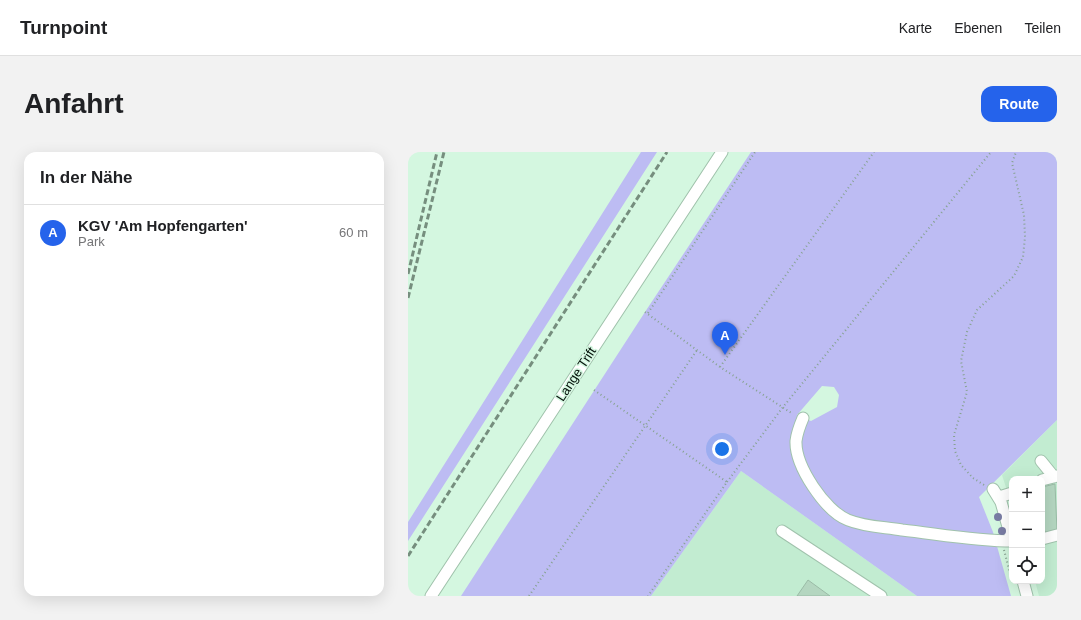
<!DOCTYPE html>
<html lang="de">
<head>
<meta charset="utf-8">
<style>
  :root { --surface:#fff; --page:#f2f2f2; --text:#202124; --muted:#757577; --line:#e0e0e0; --accent:#2563eb }
  body { margin:0; font-family:Arial,sans-serif; background:var(--page); color:var(--text) }
  .controls { position:absolute; right:12px; bottom:12px; display:grid; overflow:hidden; border-radius:8px; box-shadow:0 4px 16px #0002 }
  .controls button { width:36px; height:36px; display:grid; place-items:center; padding:0; border:0; border-bottom:1px solid var(--line); background:var(--surface); color:var(--text); font:20px sans-serif }
  .you { position:absolute; left:314px; top:297px; width:14px; height:14px; margin:-10px; border:3px solid #fff; border-radius:50%; background:#1a73e8; box-shadow:0 0 0 6px #1a73e833 }
  .badge { display:grid; place-items:center; width:26px; height:26px; border-radius:50%; background:var(--accent); color:#fff; font-size:13px; font-weight:700 }
  .pin { position:absolute; translate:-50% -33px; filter:drop-shadow(0 1px 2px #0008) }
  .pin::after { content:''; position:absolute; top:21px; width:14px; height:12px; background:inherit; clip-path:polygon(0 0,100% 0,50% 100%) }
  .list { margin:0; padding:0; list-style:none }
  h2 { display:flex; justify-content:space-between; align-items:center; height:52px; margin:0; padding:0 16px; font-size:17px }
  h2 small { font-size:13px; font-weight:400; color:var(--muted) }
  .list li { display:grid; grid-template-columns:26px 1fr auto; gap:12px; align-items:center; box-sizing:border-box; height:56px; padding:0 16px; border-top:1px solid var(--line) }
  .list b { display:block; font-size:15px; white-space:nowrap }
  .list p { margin:0; font-size:13px; white-space:nowrap; color:var(--muted) }
  .list em { font-size:13px; font-style:normal; color:var(--muted) }
  .icon { flex:none; width:22px; height:22px; fill:none; stroke:currentColor; stroke-width:2; stroke-linecap:round; stroke-linejoin:round }
  .map { position:relative; flex:none; width:649px; height:444px; overflow:hidden; border-radius:12px }
  header { display:flex; align-items:center; gap:24px; box-sizing:border-box; height:56px; padding:0 20px; background:var(--surface); border-bottom:1px solid var(--line) }
  header strong { font-size:19px }
  nav { display:flex; gap:22px; margin-inline-start:auto; font-size:14px }
  .intro { display:flex; align-items:center; justify-content:space-between; box-sizing:border-box; height:96px; padding:0 24px }
  h1 { margin:0; font-size:28px }
  .button { padding:10px 18px; border-radius:12px; background:var(--accent); color:#fff; font-size:14px; font-weight:700 }
  main { display:flex; gap:24px; padding:0 24px }
  aside { flex:1; background:var(--surface); border-radius:12px; box-shadow:0 4px 16px #0002 }
  .map>svg:first-child { display:block }
</style>
</head>
<body>
<header>
<strong>Turnpoint</strong>
<nav><a>Karte</a><a>Ebenen</a><a>Teilen</a></nav>
</header>
<div class="intro"><h1>Anfahrt</h1><a class="button">Route</a></div>
<main>
<aside>
<h2>In der Nähe<small></small></h2>
<ul class="list">
<li><span class="badge">A</span><div><b>KGV 'Am Hopfengarten'</b><p>Park</p></div><em>60 m</em></li>
</ul>
</aside>
<div class="map">
<svg width="649" height="444" viewBox="0 0 649 444">
  <rect width="100%" height="100%" fill="#d4f7e0"/>
  <path fill="#c2ecd1" d="M649,268V444H631L627,429H634V327H604V354L594,323Z
    M333,319L509,444H243Z"/>
  <path fill="#bdbcf3" fill-rule="evenodd" d="M233,0H249L0,389V370Z
    M343,0H649V268L571,345L585,380L603,444H509L333,319L243,444H53L237,160ZM414,234L426,235L431,243L429,255L403,269L389,263Z"/>
  <path fill="#b4d6c0" stroke="#9abba6" d="M647,332L649,379L640,381L634,377V335Z
    M400,428L422,444H389Z"/>
  <g fill="none" stroke-linecap="round" stroke-linejoin="round">
    <defs>
      <path id="minor" d="M395,266C392,273 389,281 388,289C387,314 417,359 440,368C457,375 477,375 494,378C530,382 568,389 604,389
        M633,309L646,325
        M634,328L649,324
        M585,337L593,350L604,389
        M591,345L604,341
        M374,379L473,444
        M634,387L649,383
        M615,429L619,444
        M23,444L314,0"/>
    </defs>
    <use href="#minor" stroke="#a0c2ac" stroke-width="13"/>
    <path stroke="#87a291" stroke-width="2" stroke-dasharray="1 3" stroke-linecap="butt" d="M237,160L312,215L385,262
      M240,161L347,0
      M312,215L466,0
      M186,238L319,330L240,444
      M319,330L375,255L583,0
      M576,333L565,326L553,313L547,299L546,283L559,240L553,209L559,180L569,158L606,124L615,105L617,85L616,63L604,11L608,0
      M596,398L604,429
      M121,444L289,198"/>
    <use href="#minor" stroke="#fff" stroke-width="11"/>
    <path stroke="#768e7e" stroke-width="3" stroke-dasharray="6 3" stroke-linecap="butt" d="M0,122L29,0
      M0,146L36,0
      M0,404L259,0"/>
  </g>
  <g fill="#797ca4">
    <circle cx="590" cy="365" r="4"/>
    <circle cx="594" cy="379" r="4"/>
  </g>
  <g text-anchor="middle" dominant-baseline="central" stroke-width="3" stroke-linejoin="round" paint-order="stroke">
    <g font-size="13" fill="#05110a" stroke="#d4f7e0">
      <text transform="translate(168 222) rotate(-57)">Lange Trift</text>
    </g>
  </g>
</svg>
<div class="controls">
<button>+</button>
<button>−</button>
<button><svg class="icon" aria-label="locate" viewBox="0 0 24 24"><circle cx="12" cy="12" r="6"/><path d="M12 2v4M12 18v4M2 12h4M18 12h4"/></svg></button>
</div>
<div class="you"></div>
<div class="pin badge" style="left:317px;top:203px">A</div>
</div>
</main>
</body>
</html>
